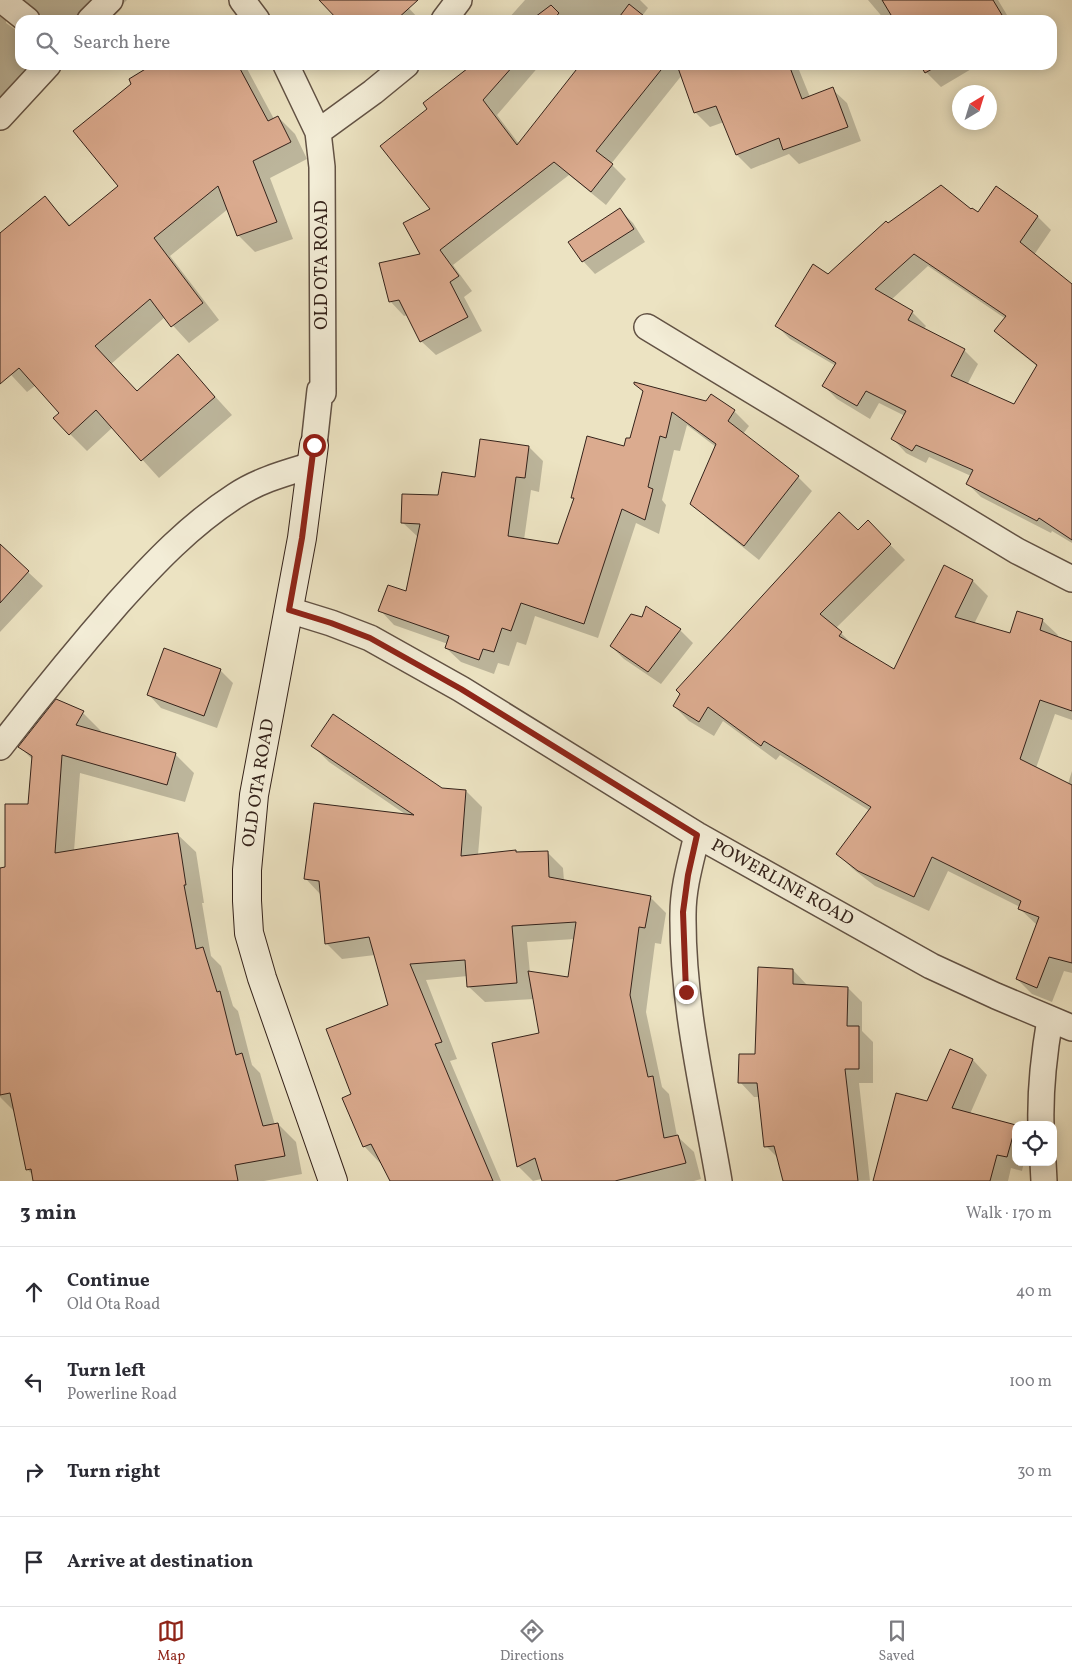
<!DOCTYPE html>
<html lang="en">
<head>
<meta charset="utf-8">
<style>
  :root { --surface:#fff; --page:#f2f2f3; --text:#2b2b33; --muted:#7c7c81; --line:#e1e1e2; --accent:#8f2418 }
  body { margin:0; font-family:Vollkorn,serif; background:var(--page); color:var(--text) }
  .controls { position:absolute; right:15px; bottom:15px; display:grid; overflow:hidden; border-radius:10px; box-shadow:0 2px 12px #0003 }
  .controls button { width:45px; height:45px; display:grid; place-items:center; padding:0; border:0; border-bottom:1px solid var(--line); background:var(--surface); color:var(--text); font:25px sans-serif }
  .compass { position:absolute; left:952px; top:85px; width:45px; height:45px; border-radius:50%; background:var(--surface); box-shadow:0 2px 12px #0003; rotate:38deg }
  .stop { position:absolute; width:15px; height:15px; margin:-11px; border:4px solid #8f2418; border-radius:50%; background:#fff }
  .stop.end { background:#8f2418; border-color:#fff; box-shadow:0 1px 5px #0008 }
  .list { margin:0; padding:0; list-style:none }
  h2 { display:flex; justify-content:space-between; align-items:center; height:65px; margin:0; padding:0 20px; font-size:21px }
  h2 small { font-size:16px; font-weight:400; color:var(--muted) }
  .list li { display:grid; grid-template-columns:32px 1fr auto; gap:15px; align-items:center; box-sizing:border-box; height:90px; padding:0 20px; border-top:1px solid var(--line) }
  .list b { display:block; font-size:19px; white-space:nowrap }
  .list p { margin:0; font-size:16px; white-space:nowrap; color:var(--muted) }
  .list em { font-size:16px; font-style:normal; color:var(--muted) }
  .icon { flex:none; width:28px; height:28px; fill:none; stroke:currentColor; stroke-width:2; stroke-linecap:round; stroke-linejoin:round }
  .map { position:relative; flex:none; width:1072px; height:1181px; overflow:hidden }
  .search { position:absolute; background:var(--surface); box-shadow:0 2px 12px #0003; left:15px; right:15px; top:15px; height:55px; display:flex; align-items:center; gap:12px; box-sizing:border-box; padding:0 18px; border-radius:15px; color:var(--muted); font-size:19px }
  .sheet { height:425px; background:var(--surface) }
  nav { display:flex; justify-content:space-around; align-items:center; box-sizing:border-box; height:70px; border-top:1px solid var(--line); background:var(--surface); font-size:14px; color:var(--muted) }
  nav a { display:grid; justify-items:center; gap:2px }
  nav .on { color:var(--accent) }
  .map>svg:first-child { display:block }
</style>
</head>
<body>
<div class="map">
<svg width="1072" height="1181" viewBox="0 0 1072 1181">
  <rect width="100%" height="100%" fill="#ece3c2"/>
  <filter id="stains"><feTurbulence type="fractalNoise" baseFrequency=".004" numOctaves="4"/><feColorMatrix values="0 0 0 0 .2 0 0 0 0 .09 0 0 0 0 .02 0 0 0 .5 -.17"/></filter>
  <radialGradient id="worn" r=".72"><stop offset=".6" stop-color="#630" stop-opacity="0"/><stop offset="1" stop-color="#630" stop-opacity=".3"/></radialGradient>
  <path fill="#0003" fill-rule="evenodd" d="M0,0H127L106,20H42V16L24,4L6,16V23L20,33V65H46L0,121Z
    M321,0H401L420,20H339Z
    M525,0H640L648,8L642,16L647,20H507Z
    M868,0H998L1010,20H885Z
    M154,65H245L274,119L278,117L295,134L307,159L270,178L293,239L255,252L238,235L228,209L170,256L219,320L189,343L165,317L111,364L137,392L178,356L232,415L159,478L113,427L87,451L70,434L61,413L36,385L27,392L0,363V235L45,198L71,226L120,186Z
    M381,65H423L424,69L416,71L400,84Z
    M474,65H540L497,115L519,144L580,68L576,65H797L810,97L832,89L847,103L861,141L799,164L789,154L751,169L737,155L724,122L710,127L695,112L682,75L611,164L626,179L606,205L569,175L453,265L472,291L464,297L482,331L436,355L421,341L408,315L404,316L390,301L422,255L432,210L429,109Z
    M922,65H978L941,87L926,72Z
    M996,188L1038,217L1051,230L1034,255L1072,286V543L1052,531L1051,533L981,497L968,484L971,476L929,457L926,463L906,453L893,439L905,416L879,403L870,419L837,399L824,386L836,366L790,339L777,326L829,275L887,224L972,210L978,214ZM928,266L1006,319L996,331L1009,344L1038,367L1014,406L967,385L978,364L964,350L923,330L926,326L912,312L891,300Z
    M620,210L633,223L645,242L595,274L583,261Z
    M635,384L734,411L749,426L743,434L798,477L812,491L759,560L709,520L694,506L716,447L687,425L680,451L674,450L662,500L666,505L659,534L636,523L598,638L535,616L526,645L517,642L509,666L498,663L494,674L461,662L446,648L448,644L394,625L380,610L407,593L418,537L402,522L439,496L476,479L529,447L543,461L539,492L531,490L524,540L559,545L575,500L572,497L631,440L644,392Z
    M868,522L905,560L836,628L856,648L895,671L945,567L973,581L988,596L974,624L1011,635L1042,620L1058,635L1057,637L1072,643V720L1055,714L1036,768L1068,784L1072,771V973L1064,971L1052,1002L1032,994L1017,979L1037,925L1020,909V907L948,871L929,911L875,886L853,869L838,854L870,811L780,755L776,760L723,721L714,736L689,721L674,706Z
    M0,546L43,586L0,632Z
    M680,630L693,643L661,684L624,659L611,646Z
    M220,670L233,683L217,728L161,708L149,695Z
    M83,713L101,731L100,733L176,755L194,773L185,802L80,773L74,851L177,834L196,852L204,903H202L211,956L221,966L233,1006L238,1011L252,1065L260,1073L275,1125L278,1124L296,1142L302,1174L264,1181H34L33,1175L27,1169L15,1112L0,1097V870L6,868L29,805L33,760L20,747Z
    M313,746L441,789L466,791L482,807L478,855L515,851L518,853L547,852L563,868L564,881L650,897L666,913L661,944L655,943L646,1012L662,1087L669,1094L677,1136L694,1152L701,1179L694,1181H543L541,1179L533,1181L518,1166L540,1034L534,999L485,1002L468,986V976L426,980L457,1059L450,1061L501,1181H392L382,1162L380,1163L364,1146L352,1095L389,1006L375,955L342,959L326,943L321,895L306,879L408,816L329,762ZM575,939L569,979L530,973L527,942Z
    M793,970L807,985L848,988L862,1002V1031L873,1042V1083H859L870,1181H784L779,1159L766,1146L760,1097H754L740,1082L756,1055Z
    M951,1050L973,1060L987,1075L970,1114L1016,1126V1162H1024L1022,1171L1011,1168L1008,1181H874L928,1102Z"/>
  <path fill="#dbab8f" stroke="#34221a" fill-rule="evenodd" d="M319,0H418L396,20H338Z
    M882,0H993L1005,20H894Z
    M629,4L649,20H617Z
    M551,5L559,13L553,20H531Z
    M152,65H238L268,121L278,116L291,142L253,161L277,222L237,236L218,186L154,238L203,303L171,327L150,299L95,346L137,391L178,354L215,397L141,461L96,410L69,435L53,418L59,413L19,368L0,384V233L45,196L69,226L118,186L73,131L131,84L129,79Z
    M472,65H514L483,100L517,145L580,65H665L596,151L613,164L591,192L554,162L440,250L459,276L450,282L468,317L420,342L399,300L389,302L379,263L420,254L403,223L430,209L380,146L427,109L423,103Z
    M677,65H789L802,99L833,87L848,127L783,150L779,138L736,155L716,106L694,113Z
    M920,65H939L925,73Z
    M941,185L971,209L972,208L978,212L996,186L1038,216L1020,242L1072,284V540L1039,518L1037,521L966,484L973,470L916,445L912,451L891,439L906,411L866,391L857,406L822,386L836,363L775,326L813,264L828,274L886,221L888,223ZM914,254L1006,316L994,331L1037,365L1014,404L951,376L965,349L908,320L913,311L875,289Z
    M620,208L634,229L582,262L568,242Z
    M634,382L706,401L711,394L735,410L728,421L799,476L744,546L690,504L716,444L672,412L666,438L660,436L648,487L653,489L645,520L622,509L584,624L521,603L511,631L502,628L494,652L483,649L479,660L445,648L449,636L378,611L388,585L406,591L420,524L401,523L402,494L438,495L442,472L475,477L480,439L529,446L525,478L516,477L508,536L558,544L574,498H571L587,436L624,446L626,438H630L643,391L634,384Z
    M839,512L858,530L868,520L891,544L820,614L842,632L839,636L894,669L944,565L973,580L955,617L1010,633L1017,611L1043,619L1040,630L1072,642V711L1040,700L1020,759L1072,785V963L1049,957L1037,988L1016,979L1039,917L1018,909L1021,901L932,857L914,897L858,871L836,854L871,807L764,741L761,746L708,707L699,722L673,706L680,694L676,690Z
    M0,544L29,571L0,603Z
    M646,606L681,629L648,672L610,646L631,614L642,617Z
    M164,648L221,669L204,716L147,695Z
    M56,699L84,711L76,725L176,753L167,785L62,755L55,853L178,833L186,885H184L196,949L203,947L217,992L220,991L236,1055L242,1053L263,1126L278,1123L285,1156L235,1165L238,1181H33L31,1169L26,1170L10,1093L0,1095V868L5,867V804H28L32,756L18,747Z
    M333,714L442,788L466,790L461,856L516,850V852L548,851L549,877L651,896L645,928L639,927L630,995L648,1077L653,1076L664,1138L678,1135L686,1163L615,1181H542L535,1158L517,1167L492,1043L539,1033L528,971L568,977L576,922L512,926L517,983L467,987L465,960L410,964L442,1042L435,1044L493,1181H390L371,1144L363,1147L342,1098L351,1094L326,1029L388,1005L369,937L325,944L319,881L304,879L314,803L414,815L311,746Z
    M758,967L793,969V984L848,987L847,1026H859V1069H845L858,1181H783L774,1146L764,1147L757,1083H738L739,1054H755Z
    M950,1049L973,1059L952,1108L1016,1125L1007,1157L997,1155L990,1181H873L896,1093L927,1101Z"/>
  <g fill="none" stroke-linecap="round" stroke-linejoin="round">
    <defs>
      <path id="street" d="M2,0L27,20
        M242,0L257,20
        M90,20L110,0
        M444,20L459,0
        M286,65L318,132L322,167L323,393L320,390L314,445
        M0,117L48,65
        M318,132L373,92L406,65
        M647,327L1017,551L1072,579
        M289,610L331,623L370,638L461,689L697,835L931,966L996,996L1072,1028
        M0,747C38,698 77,650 118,603C154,563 190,525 235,496C259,480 286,473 312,465
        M697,835C691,861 683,887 683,914C682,1004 704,1093 719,1181
        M1041,1125C1040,1089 1044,1054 1050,1019
        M1043,1162L1044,1181"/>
      <path id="secondary" d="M314,445L302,538L254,795L247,870V901L249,933L262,978L333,1181"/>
    </defs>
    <use href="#street" stroke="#625244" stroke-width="28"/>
    <use href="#secondary" stroke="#34221a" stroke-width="30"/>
    <use href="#street" stroke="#f3edd7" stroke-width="25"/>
    <use href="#secondary" stroke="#f3edd7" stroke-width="28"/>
  </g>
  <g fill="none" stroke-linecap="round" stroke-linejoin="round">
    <path stroke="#8f2418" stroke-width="6" d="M314,445L302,538L289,610L331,623L370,638L461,689L697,835L688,875L683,912L686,992"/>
  </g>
  <g text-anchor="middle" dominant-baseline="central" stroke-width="4.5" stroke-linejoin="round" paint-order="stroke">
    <g font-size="18" fill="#34221a" stroke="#f3edd7">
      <text transform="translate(322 265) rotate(-90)">OLD OTA ROAD</text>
      <text transform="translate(259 783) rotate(-81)">OLD OTA ROAD</text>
      <text transform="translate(782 883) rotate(29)">POWERLINE ROAD</text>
    </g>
  </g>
  <rect width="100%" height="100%" filter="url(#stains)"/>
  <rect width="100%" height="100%" fill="url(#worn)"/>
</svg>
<div class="controls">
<button><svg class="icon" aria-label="locate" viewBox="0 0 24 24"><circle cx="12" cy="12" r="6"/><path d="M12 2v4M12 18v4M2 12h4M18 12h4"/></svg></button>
</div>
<svg class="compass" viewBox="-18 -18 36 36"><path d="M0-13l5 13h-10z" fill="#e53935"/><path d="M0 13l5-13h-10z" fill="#7c7c81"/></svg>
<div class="stop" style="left:314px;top:445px"></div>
<div class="stop end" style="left:686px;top:992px"></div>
<div class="search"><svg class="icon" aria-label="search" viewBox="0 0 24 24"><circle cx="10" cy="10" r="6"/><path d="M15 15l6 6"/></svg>Search here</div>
</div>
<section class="sheet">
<h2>3 min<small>Walk · 170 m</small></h2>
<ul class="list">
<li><svg class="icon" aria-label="ahead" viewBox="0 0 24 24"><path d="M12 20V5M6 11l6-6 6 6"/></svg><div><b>Continue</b><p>Old Ota Road</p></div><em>40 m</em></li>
<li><svg class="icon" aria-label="left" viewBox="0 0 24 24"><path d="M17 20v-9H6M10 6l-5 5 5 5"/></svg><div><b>Turn left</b><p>Powerline Road</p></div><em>100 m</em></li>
<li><svg class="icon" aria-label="right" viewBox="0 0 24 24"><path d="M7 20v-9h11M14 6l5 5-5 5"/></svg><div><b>Turn right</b></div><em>30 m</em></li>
<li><svg class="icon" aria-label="arrive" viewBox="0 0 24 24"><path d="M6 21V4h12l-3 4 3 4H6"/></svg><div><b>Arrive at destination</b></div></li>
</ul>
</section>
<nav>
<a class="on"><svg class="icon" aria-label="map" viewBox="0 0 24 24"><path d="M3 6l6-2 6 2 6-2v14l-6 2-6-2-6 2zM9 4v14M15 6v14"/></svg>Map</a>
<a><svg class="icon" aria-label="directions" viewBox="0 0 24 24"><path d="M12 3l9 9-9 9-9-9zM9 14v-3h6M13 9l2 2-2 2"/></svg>Directions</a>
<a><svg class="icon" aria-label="saved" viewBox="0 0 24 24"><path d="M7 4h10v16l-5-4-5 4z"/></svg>Saved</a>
</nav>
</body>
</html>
